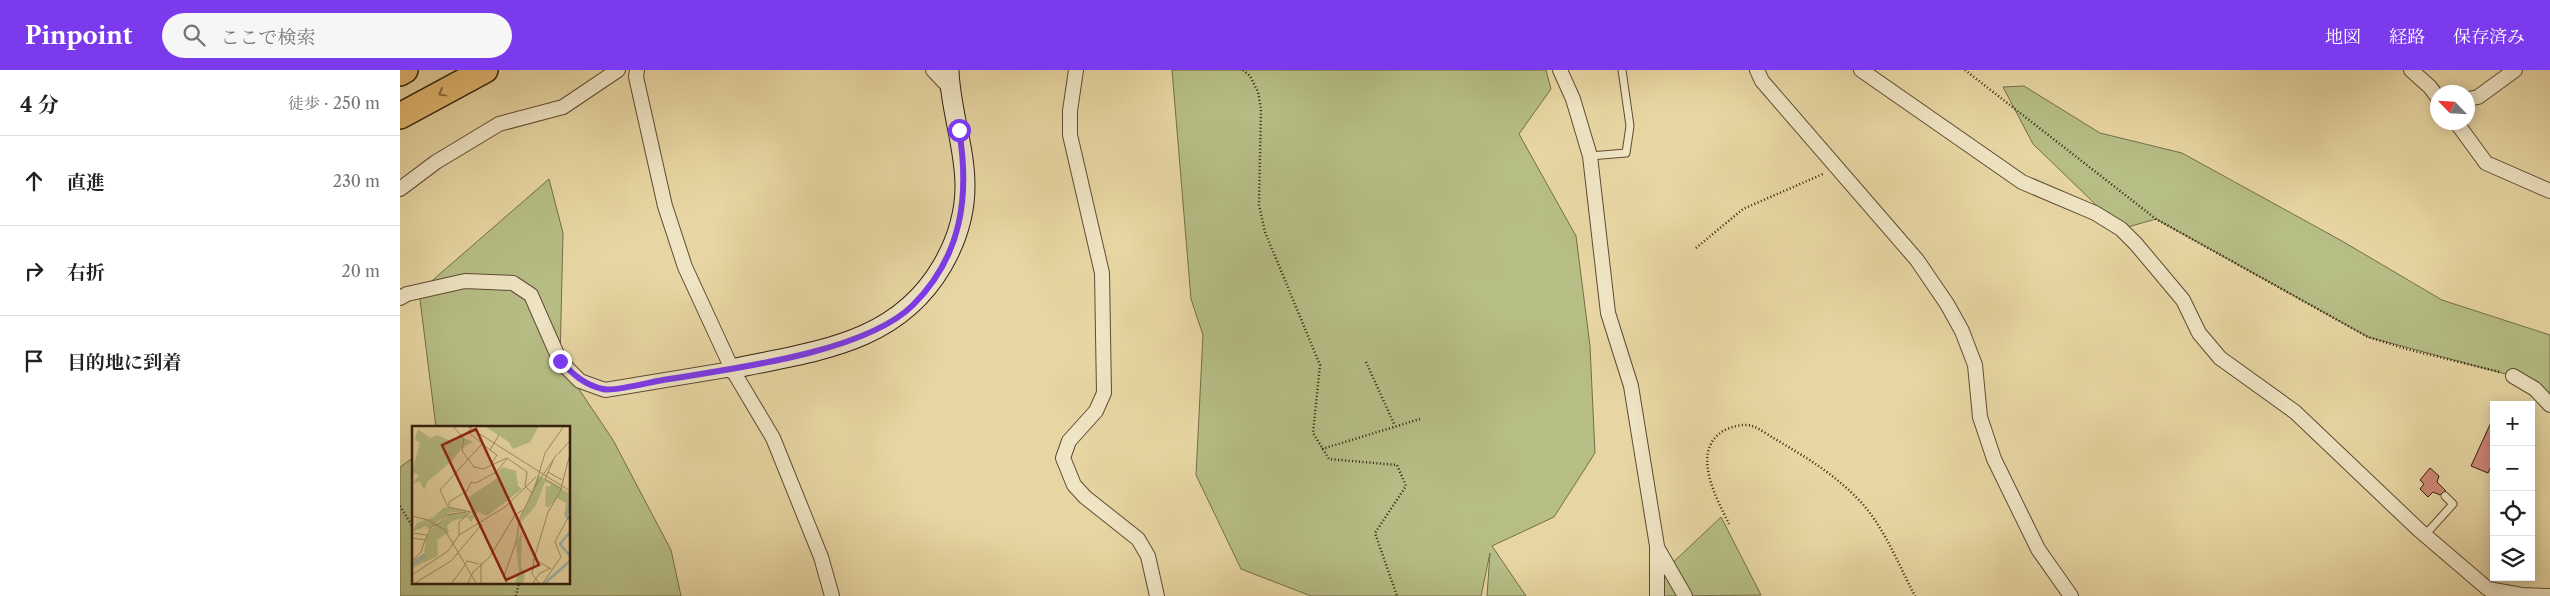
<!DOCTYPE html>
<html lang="ja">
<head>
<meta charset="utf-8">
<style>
  :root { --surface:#fff; --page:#f6f6f6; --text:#202124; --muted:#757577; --line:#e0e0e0; --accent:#7c3aed }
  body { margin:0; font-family:"Libre Caslon Text","Noto Serif JP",serif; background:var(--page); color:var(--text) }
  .controls { position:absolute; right:15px; bottom:15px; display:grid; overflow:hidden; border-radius:0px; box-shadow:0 2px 12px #0003 }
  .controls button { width:45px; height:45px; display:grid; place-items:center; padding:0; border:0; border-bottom:1px solid var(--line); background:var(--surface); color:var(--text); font:25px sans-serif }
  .compass { position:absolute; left:2030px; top:15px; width:45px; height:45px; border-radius:50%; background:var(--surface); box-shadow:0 2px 12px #0003; rotate:295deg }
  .stop { position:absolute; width:15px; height:15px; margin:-11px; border:4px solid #7c3aed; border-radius:50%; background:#fff }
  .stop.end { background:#7c3aed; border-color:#fff; box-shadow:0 1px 5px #0008 }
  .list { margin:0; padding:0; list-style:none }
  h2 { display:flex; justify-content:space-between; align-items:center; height:65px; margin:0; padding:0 20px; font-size:21px }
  h2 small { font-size:16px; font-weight:400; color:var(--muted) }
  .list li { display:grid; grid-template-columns:32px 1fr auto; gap:15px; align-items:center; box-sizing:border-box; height:90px; padding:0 20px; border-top:1px solid var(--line) }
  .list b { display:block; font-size:19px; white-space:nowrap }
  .list em { font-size:16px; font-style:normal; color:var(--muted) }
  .icon { flex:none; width:28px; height:28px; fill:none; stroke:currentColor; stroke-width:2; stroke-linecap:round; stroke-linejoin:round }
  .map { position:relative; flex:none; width:2150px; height:526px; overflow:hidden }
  header { display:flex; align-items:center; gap:30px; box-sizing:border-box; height:70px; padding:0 25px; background:var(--accent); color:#fff }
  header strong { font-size:24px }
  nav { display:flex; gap:28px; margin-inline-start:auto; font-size:18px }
  .search { width:350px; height:45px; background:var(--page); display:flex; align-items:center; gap:12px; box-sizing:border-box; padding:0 18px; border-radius:28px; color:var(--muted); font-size:19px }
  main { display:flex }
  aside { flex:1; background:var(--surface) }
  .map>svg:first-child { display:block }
</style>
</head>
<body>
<header>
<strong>Pinpoint</strong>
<div class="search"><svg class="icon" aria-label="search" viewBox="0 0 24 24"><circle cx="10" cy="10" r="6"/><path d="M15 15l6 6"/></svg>ここで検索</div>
<nav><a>地図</a><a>経路</a><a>保存済み</a></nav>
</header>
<main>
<aside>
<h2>4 分<small>徒歩 · 250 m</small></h2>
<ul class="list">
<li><svg class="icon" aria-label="ahead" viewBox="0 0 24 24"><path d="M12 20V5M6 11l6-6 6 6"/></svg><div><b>直進</b></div><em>230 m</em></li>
<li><svg class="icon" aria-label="right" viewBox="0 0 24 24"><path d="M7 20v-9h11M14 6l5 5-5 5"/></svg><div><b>右折</b></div><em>20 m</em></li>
<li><svg class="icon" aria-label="arrive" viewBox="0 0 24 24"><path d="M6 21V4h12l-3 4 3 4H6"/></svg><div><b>目的地に到着</b></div></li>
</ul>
</aside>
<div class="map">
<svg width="2150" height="526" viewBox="0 0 2150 526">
  <rect width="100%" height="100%" fill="#e7d6a3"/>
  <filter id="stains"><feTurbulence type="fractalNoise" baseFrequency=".004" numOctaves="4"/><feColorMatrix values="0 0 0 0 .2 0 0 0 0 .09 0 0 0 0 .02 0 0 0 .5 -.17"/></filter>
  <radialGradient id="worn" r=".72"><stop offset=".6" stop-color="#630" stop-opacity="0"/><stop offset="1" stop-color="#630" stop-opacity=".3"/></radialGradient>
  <path fill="#b6bd85" stroke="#746e4a" d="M772,0H1146L1151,19L1119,64L1176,166L1190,276L1195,383L1154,447L1092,476L1126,526H1087L1090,483L1081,526H911L841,499L796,405L803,265L791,229Z
    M1624,16L1700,63L1782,83L1942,171L2042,230L2150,265V335L2113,306L1968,267L1756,149L1721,159L1633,74L1603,17Z
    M149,109L163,163L160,291L213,370L271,480L281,526H0V397L14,387V512H169V357H36L19,222Z
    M1321,447L1361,525L1262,526L1265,500Z"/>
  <path fill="#cf8778" stroke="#321e0e" d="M2094,346V390L2088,403L2071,396Z
    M2030,398L2039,406L2037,412L2046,421L2040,425L2033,422L2028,427L2020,419L2024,414L2020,410Z"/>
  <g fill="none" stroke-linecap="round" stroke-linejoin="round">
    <defs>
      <path id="lane" d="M1190,86L1226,83L1230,56L1222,0
        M2025,465L2053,434L2045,426"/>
      <path id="street" d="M237,0L236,7L265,136L285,197L332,299L373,368L421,487L432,526
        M533,0L549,17
        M676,0L670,41V65L702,203L704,323L696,341L669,371L663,388L674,415L685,427L738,469L748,486L757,526
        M1160,0L1173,29L1190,86L1208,243L1231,316L1257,476V526
        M1357,0L1362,11L1517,190L1547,234L1562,261L1575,295L1580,347L1594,389L1638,479L1671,526
        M1461,0L1622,112L1695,143L1721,159L1736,174L1783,230L1799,263L1820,288L1895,342L2019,460L2088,519L2122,525L2150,526
        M2011,0L2030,17L2038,28
        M2068,29L2078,27L2115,0
        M2056,52L2086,93L2150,121
        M0,119L36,92L99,54L163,37L218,0
        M0,228L7,224L65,211L113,213L131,225L160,291L180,311L205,320L332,299
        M2113,306L2135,319L2150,335
        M1258,479L1285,526"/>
      <path id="secondary" d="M332,299C414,281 496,275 542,196C556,172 565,144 565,116C565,76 550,39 549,0"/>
      <path id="highway" d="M0,3L5,0
        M0,46L85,0"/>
    </defs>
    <use href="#lane" stroke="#5f4c33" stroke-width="9"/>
    <use href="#street" stroke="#5f4c33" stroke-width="16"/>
    <use href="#secondary" stroke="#321e0e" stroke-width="21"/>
    <use href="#highway" stroke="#321e0e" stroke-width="28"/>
    <path stroke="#321e0e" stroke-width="2.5" stroke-dasharray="1 2.5" stroke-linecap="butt" d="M843,0L850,6L858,22L861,39L859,135L865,162L920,295L913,363L929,389L997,395L1006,416L975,463L997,526
      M1565,0L1756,149L1968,267L2006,279L2100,302
      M1296,178L1343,139L1423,104
      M966,292L995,356
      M922,379L1020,349
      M0,436L14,459
      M1329,454C1317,429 1290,382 1323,361C1331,357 1343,353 1352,356C1359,358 1368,365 1375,369C1404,386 1431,402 1455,426C1483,453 1497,492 1515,526
      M116,526L119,512"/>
    <use href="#lane" stroke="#efe4c3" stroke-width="7"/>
    <use href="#street" stroke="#efe4c3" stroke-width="14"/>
    <use href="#secondary" stroke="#efe4c3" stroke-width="19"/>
    <use href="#highway" stroke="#e4bb72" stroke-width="25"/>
  </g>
  <defs><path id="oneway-chevron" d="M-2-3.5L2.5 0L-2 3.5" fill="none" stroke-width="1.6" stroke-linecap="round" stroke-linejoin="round" transform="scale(1.25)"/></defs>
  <use stroke="#8b6c40" href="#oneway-chevron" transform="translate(42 23) rotate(151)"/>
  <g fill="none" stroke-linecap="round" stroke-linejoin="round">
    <path stroke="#7c3aed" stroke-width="6" d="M160,291C173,304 184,315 203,319C214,322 250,312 263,310C330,299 465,283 513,235C562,186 570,126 559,60"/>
  </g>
  <g transform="translate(12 356)">
    <rect width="158" height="158" fill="#e7d6a3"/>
    <path d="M72,0H127L118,16L101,23L97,16ZM6,3L18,12L25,9L41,16L50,11L61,16L50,22L41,34L15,56L12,64L8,55L0,58L7,49L0,46L8,17L3,14ZM91,41L104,45L106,60L110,63L75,90L66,86L59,96L55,91L40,95L35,100L37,106L25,114L26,130L0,142V135L12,127L14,112L23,98H28L37,88L57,85L55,91L60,88L57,71L87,51L86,45ZM126,49L157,67V88L152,89L154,77L145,72L137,81L133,80L134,60L137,61L139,58L133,56L123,81L107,98ZM32,81L54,85L36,87L16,104L14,100L0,106L5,97L22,91ZM110,105L109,139L113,150L111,157H103L107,146L104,116Z" fill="#b6bd85"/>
    <path fill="none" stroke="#9bb6b1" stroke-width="2.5" d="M158,79L154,90L158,94M158,106L148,118L158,130M0,139L13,129M133,157L158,135"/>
    <path fill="none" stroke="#9f8c67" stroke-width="1" d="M41,0L52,13L50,25L62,41L71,43L95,32L115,46L113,60L120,67M55,0L158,65M60,0L56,6L71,18M78,24L87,9M146,28L158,15M141,35L133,53L150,63M136,46L150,54M123,61L133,27L152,0M37,80V76L55,65L59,56L64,57L84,46L95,33M0,90L16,94L33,104L64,157M0,107L15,109M47,109V96L59,86L36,81L28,64L70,18L85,29L79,38M0,112L13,114L9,126L0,135M13,114L20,100L28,97L34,89L54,86M122,133L120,148L127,157M69,137V157M53,138L55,135L67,138M139,143L122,133L136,86L148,66L158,28M0,149L36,125L47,109L93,81L124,51M3,157L39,135L70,98M40,157L53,139M56,157L61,146L77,132L103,89L111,84M95,157L92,150L104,116L108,92L123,61L145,28M121,157L127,148L138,142M131,157L149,131L143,116L158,88"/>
    <path fill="#8f2418" fill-opacity="0.15" stroke="#8f2418" stroke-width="2.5" d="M64,3L127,139L94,154L30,19Z"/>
    <rect width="158" height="158" fill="none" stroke="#321e0e" stroke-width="2.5"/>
  </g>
  <rect width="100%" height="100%" filter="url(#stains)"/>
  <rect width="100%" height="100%" fill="url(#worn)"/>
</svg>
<div class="controls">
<button>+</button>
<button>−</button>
<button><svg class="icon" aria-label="locate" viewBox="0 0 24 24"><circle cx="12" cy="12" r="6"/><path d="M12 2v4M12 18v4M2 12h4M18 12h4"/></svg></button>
<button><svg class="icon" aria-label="layers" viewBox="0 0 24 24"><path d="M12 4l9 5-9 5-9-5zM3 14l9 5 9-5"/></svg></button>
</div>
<svg class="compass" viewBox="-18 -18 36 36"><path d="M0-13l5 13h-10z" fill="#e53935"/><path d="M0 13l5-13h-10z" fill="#757577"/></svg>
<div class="stop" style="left:559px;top:60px"></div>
<div class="stop end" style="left:160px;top:291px"></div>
</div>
</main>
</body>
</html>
